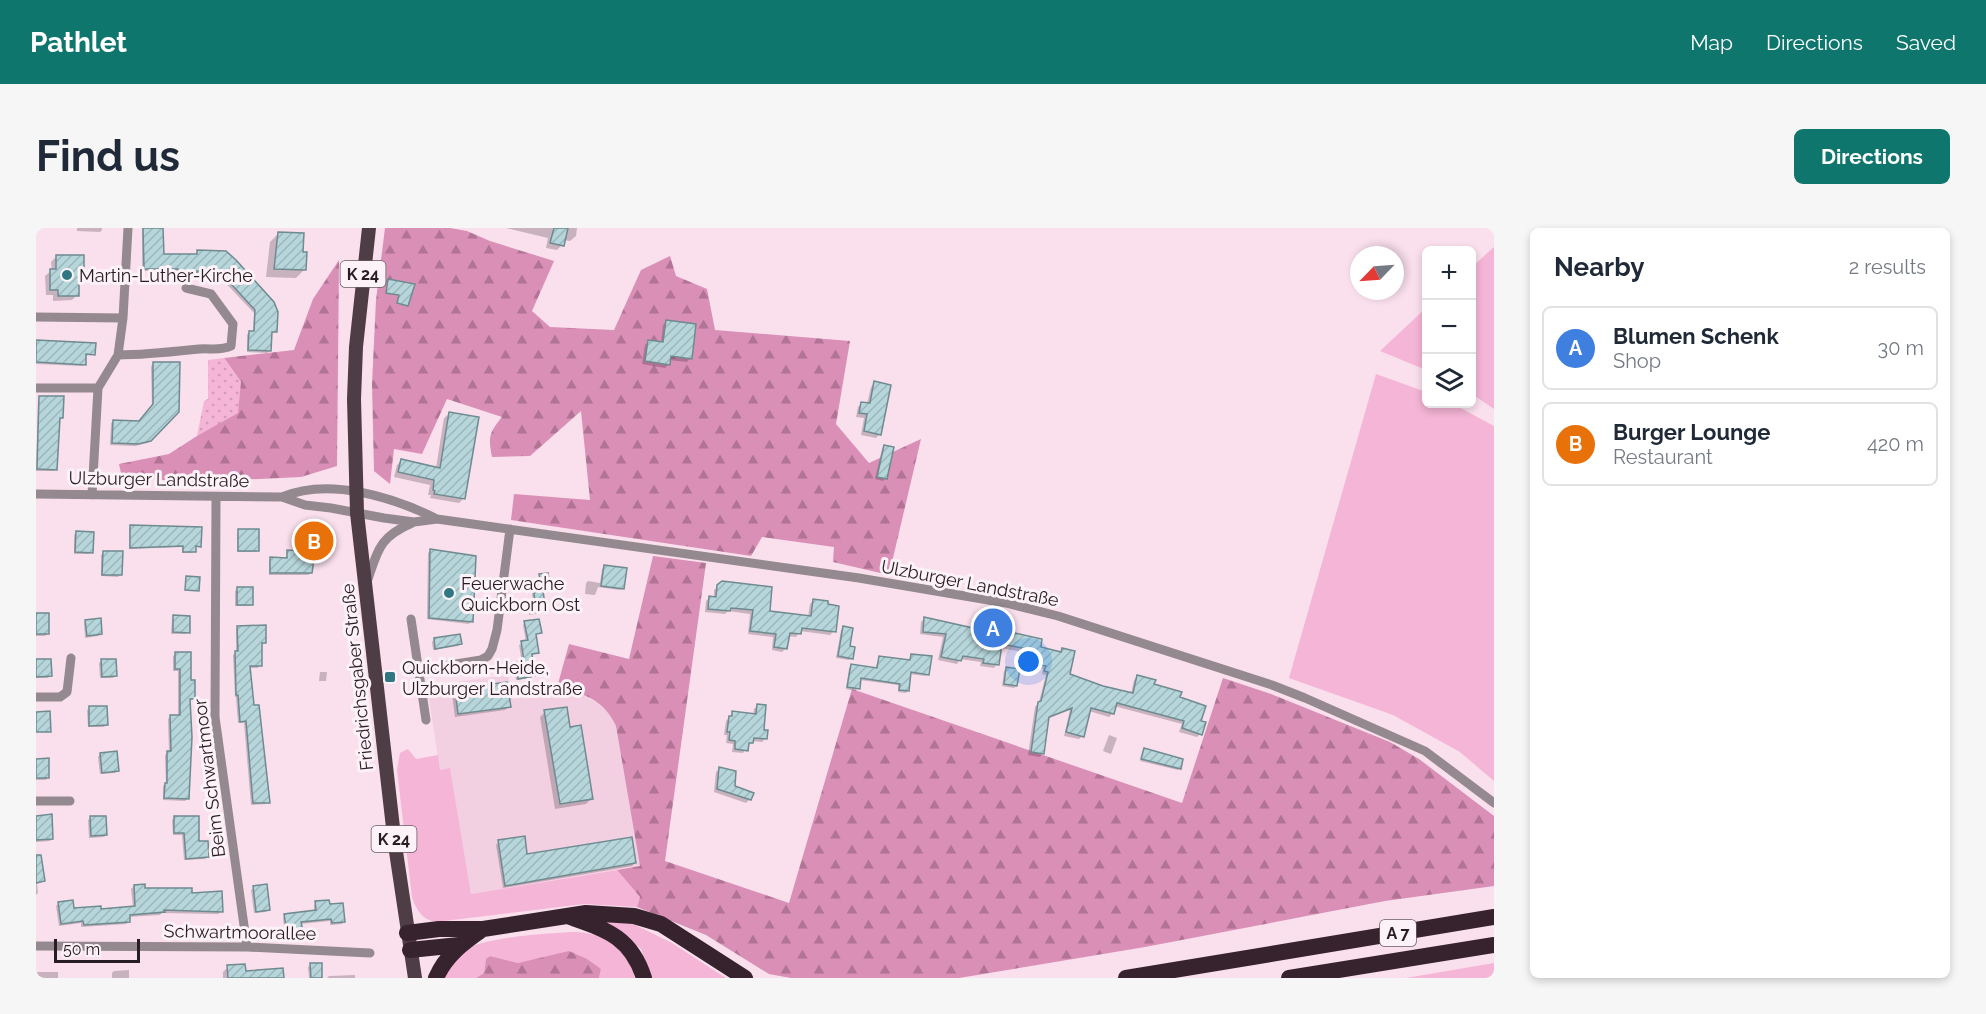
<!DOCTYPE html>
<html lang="en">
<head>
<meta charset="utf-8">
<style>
  :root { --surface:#fff; --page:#f6f6f7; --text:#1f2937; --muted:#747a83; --line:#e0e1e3; --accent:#0f766e }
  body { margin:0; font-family:Raleway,sans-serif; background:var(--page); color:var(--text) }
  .controls { position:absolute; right:18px; top:18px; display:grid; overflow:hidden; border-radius:9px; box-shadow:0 3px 9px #0003 }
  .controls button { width:54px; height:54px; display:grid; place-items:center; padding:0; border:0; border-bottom:2px solid var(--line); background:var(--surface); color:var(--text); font:30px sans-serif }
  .compass { position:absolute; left:1314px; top:18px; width:54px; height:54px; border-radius:50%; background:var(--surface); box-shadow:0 3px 9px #0003; rotate:245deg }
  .scale { position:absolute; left:18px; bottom:15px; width:86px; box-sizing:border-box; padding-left:6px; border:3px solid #271d22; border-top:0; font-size:16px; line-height:21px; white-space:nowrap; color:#271d22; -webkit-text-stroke:4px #fdf2f7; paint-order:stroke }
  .you { position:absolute; left:993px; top:434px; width:21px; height:21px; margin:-15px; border:4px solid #fff; border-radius:50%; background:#1a73e8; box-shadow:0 0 0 9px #1a73e833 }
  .badge { display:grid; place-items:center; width:39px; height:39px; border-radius:50%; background:var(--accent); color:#fff; font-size:20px; font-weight:700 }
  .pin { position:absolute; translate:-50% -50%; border:3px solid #fff; box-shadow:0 2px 6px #0006 }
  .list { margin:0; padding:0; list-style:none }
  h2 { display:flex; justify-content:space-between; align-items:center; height:78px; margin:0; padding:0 24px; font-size:26px }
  h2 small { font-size:20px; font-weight:400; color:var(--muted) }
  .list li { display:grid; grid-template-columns:39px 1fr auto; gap:18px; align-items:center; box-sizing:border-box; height:84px; margin:0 12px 12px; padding:0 12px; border:2px solid var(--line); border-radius:9px }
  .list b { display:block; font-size:22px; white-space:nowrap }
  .list p { margin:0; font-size:20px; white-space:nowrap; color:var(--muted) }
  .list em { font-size:20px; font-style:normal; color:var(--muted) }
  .icon { flex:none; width:33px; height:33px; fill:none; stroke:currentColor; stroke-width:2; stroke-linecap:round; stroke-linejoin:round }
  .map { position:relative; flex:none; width:1458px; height:750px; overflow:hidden; border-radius:9px }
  header { display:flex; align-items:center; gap:36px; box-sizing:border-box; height:84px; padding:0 30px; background:var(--accent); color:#fff }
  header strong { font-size:28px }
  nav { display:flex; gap:33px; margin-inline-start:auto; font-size:21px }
  .intro { display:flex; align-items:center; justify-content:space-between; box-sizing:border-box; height:144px; padding:0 36px }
  h1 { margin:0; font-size:42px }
  .button { padding:15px 27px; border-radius:9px; background:var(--accent); color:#fff; font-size:21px; font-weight:700 }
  main { display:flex; gap:36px; padding:0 36px }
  aside { flex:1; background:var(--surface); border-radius:9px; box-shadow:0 3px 9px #0003 }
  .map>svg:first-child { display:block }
</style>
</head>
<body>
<header>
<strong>Pathlet</strong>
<nav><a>Map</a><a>Directions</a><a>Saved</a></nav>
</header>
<div class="intro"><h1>Find us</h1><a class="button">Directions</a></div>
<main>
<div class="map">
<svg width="1458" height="750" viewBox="0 0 1458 750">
  <defs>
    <pattern id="forest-firs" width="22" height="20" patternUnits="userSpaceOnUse" patternTransform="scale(1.5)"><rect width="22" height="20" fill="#da8fb7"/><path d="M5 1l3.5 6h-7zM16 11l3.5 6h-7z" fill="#b17494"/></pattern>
    <pattern id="park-dots" width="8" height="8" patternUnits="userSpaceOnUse" patternTransform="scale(1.5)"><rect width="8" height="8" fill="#f5b5d6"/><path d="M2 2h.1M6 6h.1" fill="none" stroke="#d29bb7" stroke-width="1.8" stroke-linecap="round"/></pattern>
    <pattern id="building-hatch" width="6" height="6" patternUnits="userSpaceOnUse" patternTransform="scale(1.5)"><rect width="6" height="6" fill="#b6d6db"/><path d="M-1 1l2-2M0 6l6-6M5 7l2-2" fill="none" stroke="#9cb7bc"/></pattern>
  </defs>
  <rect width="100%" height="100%" fill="#fadfed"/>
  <path fill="#f2d0e1" d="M472,447L477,471L520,463L535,462L561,474L574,485L580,498L604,638L435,666L414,541L404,542L391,458Z"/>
  <path fill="#f5b5d6" d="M1458,19V181L1436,166V39Z
    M1390,80V142L1344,123Z
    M1340,146L1390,164V176H1417L1458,198V553L1424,524L1357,487L1253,450Z
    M372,521L380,531L402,527L404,542L414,540L435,666L581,642L604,669L601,679L548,676L400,694C386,692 380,681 376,669L361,542L364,525Z
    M556,690L589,692L636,715L690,750H615L605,721L579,700Z
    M538,704C566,704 593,721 599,750H563L565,741L533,724L482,735L454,728L450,732L448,745L440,750H407C414,741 422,727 431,721C451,709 513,705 538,704Z
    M1458,735V750H1370Z"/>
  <path fill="url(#forest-firs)" d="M349,0H414L431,3L454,13L518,33L496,83L514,99L578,102L605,42L634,28L640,48L671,61L679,102L814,113L800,196L833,235L885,211L853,347L797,334L798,319L726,309L715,328L475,292L478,266L554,272L545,183L494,228L456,229C452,209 453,205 466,189L411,171L386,226L358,221L354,256L338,243L336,156L340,72Z
    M303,32L301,238L265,249L155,254L98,250L85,245L83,236L133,226L161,208L205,154L188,130L258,122L277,71Z
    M617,328L670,335L629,633L753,675L816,461L1146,575L1187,450L1235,466L1354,514L1383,531L1458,588V658L1349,673L1109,719L923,750H755L733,746L670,707L601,679L604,669L581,642L604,638L580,498C569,473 546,462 520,463L533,416L593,431Z
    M533,723L551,731L565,741L563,750H440L448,745L450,731L454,728L482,735Z"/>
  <path fill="url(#park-dots)" d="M188,130L205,154L202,185L161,208L168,173L172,171V132Z"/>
  <path fill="#0003" d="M41,0H66V2L64,4L41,3Z
    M106,0H126V28L159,26L162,24H189L240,103L235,105L234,123L231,125L211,124V106L217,104L218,85L181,46L160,45L157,49H140V43H106Z
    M470,0H541L540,8L534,13L528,12L526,17L521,22L510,20L512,10Z
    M242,6L266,25L268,42L260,50L230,49L234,14Z
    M21,28L47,51L41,57V67L36,72L17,73V67H10L9,48L16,42L15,34Z
    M631,93L654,130L651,134L633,132V136L629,140L606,136L609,117L612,114L625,115L627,97Z
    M0,113L43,124V127L56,128H49L48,136L46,138L0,136Z
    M118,136L141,183L111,215L99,218L74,217L75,195L78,193L104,194L116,180L115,138Z
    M839,155L844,206L840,210L825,207L828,190L820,189L822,179L826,175L831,176L835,159Z
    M4,169L26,190L23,192L20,241L17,243H0L2,172Z
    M414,185L428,270L423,275L394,270L395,267H392L394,257L358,249L361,237L366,232L400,240L408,190Z
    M848,218L849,250L847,253L839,251L846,221Z
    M94,299L164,318L158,320L156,325H146V319L93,321V301Z
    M269,301L285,324L283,327L277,326L275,345L272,347H233V333L235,331H249L252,323L265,324L267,303Z
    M203,303L222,322L220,324H201V305Z
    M40,305L55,324L53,326H38V307Z
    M394,323L435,393L433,396L391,391L392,325Z
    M68,324L84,347L82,349L65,348V327Z
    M568,339L587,360L584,362L562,359L559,367L549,366L550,355L552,353L564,355L566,341Z
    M504,348L513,361L505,364L508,382L506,385L493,387L491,376L497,373L495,357L502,354V350Z
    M686,355L733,384L772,389L774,376L777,373L798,403L794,407L764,403L760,409L752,408L750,420L746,424L736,422L737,409L712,406L714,386L692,383L689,386L669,384L670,373L673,370H678V362Z
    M202,361L216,376L213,378H199V363Z
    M0,387L11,406L9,408H0Z
    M138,389L152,404L150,406H135L136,391Z
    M888,391L943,403L947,399L973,405L1003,420L1023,425L1027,422L1032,447L1067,459L1095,466L1098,452L1102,448L1142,470L1163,494L1164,506L1161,509L1143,504L1146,496L1078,478L1076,486L1073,489L1053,483L1047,508L1043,511L1028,508L1034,482L1011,491L1007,525L1004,529L992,527L999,479L1003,474L1010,447L1006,446L1007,441L986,437L988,424L964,420L961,436L958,440L944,438L945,434L924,431L921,436L902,432L907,409L884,406L885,394Z
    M50,393L65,406L62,408L49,410L48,395Z
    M489,394L504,404L499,407L501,424L494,427L497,448L495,450L480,452L478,438L486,435L483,417L490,414L487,397Z
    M202,399L229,415L225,417L224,437L222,440H212L232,574L230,576L215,577L208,495H202L200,469H199L197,427L200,424V401Z
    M808,400L815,430L813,432L800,430L805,402Z
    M398,411L424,416L422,418L397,422L396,414Z
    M140,426L153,454L158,471L153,473L152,570L149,573L127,572V558L130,556L129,527L133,525L132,491L134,489L142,488V443H137V428Z
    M875,427L892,446L890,448L873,446L872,462L870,465L862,464V457L824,452L820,463L810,461L813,440L816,437L839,441L843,429L873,434Z
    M0,433L14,448L12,450H0Z
    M66,433L80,447L77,450H64L63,435Z
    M971,441L980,458L978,460L966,458L968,443Z
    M284,444H291L290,453H283Z
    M419,462L473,478L469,482L419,489L416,466Z
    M721,478L726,503L730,510L726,514L716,513L707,525L696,524L697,516L690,515L691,507H688L690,493L697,485L717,487L718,481Z
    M54,480L70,497L68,499H52L51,482Z
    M509,484L533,501L556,570L550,576L519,581L504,489Z
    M1073,507L1081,510L1075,526L1067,523Z
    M1109,522L1143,540L1142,542L1104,533Z
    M64,526L82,542L79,545L64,546L62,529Z
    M0,532L12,549L10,552H0Z
    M684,540L697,559L714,571L710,575L678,564L680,544Z
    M0,589L16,611L14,613L0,614Z
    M139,589L162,615L171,629L169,631L148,632L146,607H137L136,592Z
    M55,590L70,607L68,609L53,610L52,592Z
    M463,614L490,628L599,635L596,638L467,660L460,617Z
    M0,641L8,653L1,656L2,665L0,667Z
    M98,658L108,662L185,684L182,686L126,685L124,687L92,689L93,694L90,696L45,699V695L23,698L20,678L23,675L36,682L64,683L97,679L95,661Z
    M218,660L232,681L230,684L218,685L215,662Z
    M280,675L308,693L306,696L294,697V693L264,696L265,703L263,705L249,707L247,690L249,687L278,684V677Z
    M275,736L285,750H273L272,739Z
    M192,739L208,744L246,750H187V744Z
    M93,742V750H52H76V745L78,743Z
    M0,744H22V750H0Z
    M319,747V750H291L293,748Z"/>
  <path fill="url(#building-hatch)" stroke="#6e8b90" stroke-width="1.5" d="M107,0H127L128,26H161V22L190,23L200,32L238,74L242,84L241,104H236L235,123L212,122L213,103H218L219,82L184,44L161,43V47H142V41H108Z
    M518,0H532L528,18L514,15Z
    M242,4L268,5L267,24H271L270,42L238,41Z
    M20,27H48V52H43V68H22V62H14V41H20Z
    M352,51L379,56L372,78L361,75L363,67L350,65Z
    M630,92L660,96L656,131L635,128L634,137L609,133L612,112L627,114Z
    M0,112L60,115L59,127L50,126V137L0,134Z
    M117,134H144L143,184L115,213L102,216L76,215L77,192L103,193L117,176Z
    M838,153L855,157L845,207L828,203L831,186L823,185L825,174L834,175Z
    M3,168H28L27,190H24L21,242L1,241Z
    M413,184L443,189L429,271L398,266L399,263L397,262L398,252L362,244L365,231L404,240Z
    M848,217L858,219L851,251L841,249Z
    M94,297L166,299L165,319L160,318V324H147V318L94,320Z
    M268,299L281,300V303H288L287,325L279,324L276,345H234V329L251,330V322L267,323Z
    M202,301H223V323H202Z
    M40,303L58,304L57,325L39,324Z
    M394,321L440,328L437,394L393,390Z
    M67,323H87L86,347H66Z
    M568,337L591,340L588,361L565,358Z
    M512,345L515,362L507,363L510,383L495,385L493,372H499L496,353L504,352L503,346Z
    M150,348L164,349L163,363L149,362Z
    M686,353L736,359L734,383L775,388L777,371L792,373V376L803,378L800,404L766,400L765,406L754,405L751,421L738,419L740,406L714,403L717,382L695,380L694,383L672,381L673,368L680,369L681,357Z
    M201,359H217V377H201Z
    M0,385H13V406H0Z
    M137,387L154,388V405L137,404Z
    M888,389L946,402L947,397L975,401L974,404L1006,411L1005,419L1025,424L1026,420L1039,423L1034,446L1067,458L1097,465L1101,447L1120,452L1118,456L1146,464L1144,469L1170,478L1165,493L1170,494L1166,507L1146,500L1148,493L1081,475L1078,486L1055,480L1048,509L1030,504L1036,480L1013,489L1008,526L995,524L1002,474L1005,473L1012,444L1008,443L1010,438L988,434L991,421L966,416L963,437L947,435L948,431L927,428L925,433L905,429L910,406L887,404Z
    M65,390L66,406L51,408L49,392Z
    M503,391L506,405L500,406L503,425L496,426L499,448L482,451L480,434L488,433L485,413L492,412L488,393Z
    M230,397V415H226V438H214L218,477H223L234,575H217L210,493L204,494L202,467H200L199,423H202L201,398Z
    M807,398L817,400L814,418L819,419L817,431L802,428Z
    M424,406L426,416L399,421L398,410Z
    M139,424H155V452H159V471H154L156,509L153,571L128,570L129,555H131V523H135L134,487H144V441H139Z
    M875,426L896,428L893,447L875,444L873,463L863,462L864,456L825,450L824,461L811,459L815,436L841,440L843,428L874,432Z
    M0,431H15L16,448L0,449Z
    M65,431H80L81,448L66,449Z
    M970,439L984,441L981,458L968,456Z
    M471,454L475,479L422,486L419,461Z
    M721,476L730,477L728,502H732L731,511L718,510L717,515H713L712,523L699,521V513L693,512L694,504H691L693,488H696V483L720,486Z
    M53,478H71L72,497L53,498Z
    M531,479L534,499L545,497L557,571L524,576L508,482Z
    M14,483L15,504H0V484Z
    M1108,520L1147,531L1145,541L1105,531Z
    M81,523L83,543L66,545L64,525Z
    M13,530V550H0V531Z
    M683,539L700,543L699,558L718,565L715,572L681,561Z
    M16,586L17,611L0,612V588Z
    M54,588H70L71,607L55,608Z
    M138,588H163V613H172L173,629L150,631L148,605H138Z
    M489,608L491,626L596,609L600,635L469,658L462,612Z
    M0,627H5L9,653L0,655Z
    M109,656V660H156V665L186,663L187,684L128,682L129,684L94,687V694L48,697L47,693L25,696L22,674L37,672L38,680L65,678V681L99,678L98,657Z
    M231,656L234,682L220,684L217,658Z
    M293,672L294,676L307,675L309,694L296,695L295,691L265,694L267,703L251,705L248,686L280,682L279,673Z
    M274,735H286V750H275Z
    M209,736L210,743L247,740L248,750H192L191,737Z"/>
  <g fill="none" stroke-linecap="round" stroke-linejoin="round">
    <path stroke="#94898e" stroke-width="9" d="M0,89L87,90
      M82,127C109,127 135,124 163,121C174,120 185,123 195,118L197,96L175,66L150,60
      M0,160H62
      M0,266L246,269L269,277L295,280L348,290L378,294L401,291L823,350L970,375L1022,388L1236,457L1269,470L1389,523L1458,575
      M56,267L62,160L82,127L87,90L92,0
      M246,269C293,249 357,269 401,291
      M180,270L179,489L211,719
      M331,354C342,322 343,309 376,295
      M375,391L390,492
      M382,442L445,432L452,428L456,421L461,402L474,301
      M0,469H24L31,464L35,430
      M0,573H34
      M0,718L211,719L334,725"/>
    <path stroke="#4f3d46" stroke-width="14" d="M333,0L320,119L318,171L321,285L359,617L379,750"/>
    <path stroke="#37232e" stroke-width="16" d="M534,689C571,702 595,709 608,750
      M371,705L403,701H447L550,685L598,688L625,696L709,750
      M374,722L423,717
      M400,750C410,727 427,715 447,701
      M1090,750L1458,689
      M1253,750L1458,717"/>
  </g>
  <g fill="#307783" stroke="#fdf2f7" stroke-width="2">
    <circle cx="31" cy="47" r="6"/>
    <circle cx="413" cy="365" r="6"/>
    <rect x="348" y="443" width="12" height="12" rx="3"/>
  </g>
  <g text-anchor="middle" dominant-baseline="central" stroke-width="6" stroke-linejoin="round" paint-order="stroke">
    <g fill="#fdf2f7" stroke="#675d62" stroke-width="1.5">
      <rect x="304.5" y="33" width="45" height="26" rx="4.5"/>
      <rect x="335.5" y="598" width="45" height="26" rx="4.5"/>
      <rect x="1344" y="692" width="36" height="26" rx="4.5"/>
    </g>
    <g font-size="16" font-weight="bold" fill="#271d22">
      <text x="327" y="46">K 24</text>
      <text x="358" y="611">K 24</text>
      <text x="1362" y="705">A 7</text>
    </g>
    <g font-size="18" fill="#271d22" stroke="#fdf2f7" text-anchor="start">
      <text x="43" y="47">Martin-Luther-Kirche</text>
      <text x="425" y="355">Feuerwache<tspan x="425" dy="21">Quickborn Ost</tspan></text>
      <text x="366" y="439">Quickborn-Heide,<tspan x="366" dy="21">Ulzburger Landstraße</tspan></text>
    </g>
    <g font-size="18" fill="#271d22" stroke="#fdf2f7">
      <text transform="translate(123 251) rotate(1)">Ulzburger Landstraße</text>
      <text transform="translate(934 355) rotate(11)">Ulzburger Landstraße</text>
      <text transform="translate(321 449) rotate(-96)">Friedrichsgaber Straße</text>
      <text transform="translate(173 550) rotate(-97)">Beim Schwartmoor</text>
      <text transform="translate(204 704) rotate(1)">Schwartmoorallee</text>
    </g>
  </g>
</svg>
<div class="controls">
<button>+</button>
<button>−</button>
<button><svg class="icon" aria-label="layers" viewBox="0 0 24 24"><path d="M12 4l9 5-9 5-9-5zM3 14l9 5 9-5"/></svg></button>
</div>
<svg class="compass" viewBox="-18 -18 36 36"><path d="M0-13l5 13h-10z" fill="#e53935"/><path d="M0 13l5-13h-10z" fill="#747a83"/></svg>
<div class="scale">50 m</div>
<div class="you"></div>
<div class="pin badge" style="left:957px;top:400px;background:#3f7fe0">A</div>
<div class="pin badge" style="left:278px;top:313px;background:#e8710a">B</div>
</div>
<aside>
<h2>Nearby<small>2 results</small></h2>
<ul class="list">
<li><span class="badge" style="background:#3f7fe0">A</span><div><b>Blumen Schenk</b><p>Shop</p></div><em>30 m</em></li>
<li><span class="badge" style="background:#e8710a">B</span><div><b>Burger Lounge</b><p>Restaurant</p></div><em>420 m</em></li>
</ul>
</aside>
</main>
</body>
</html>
